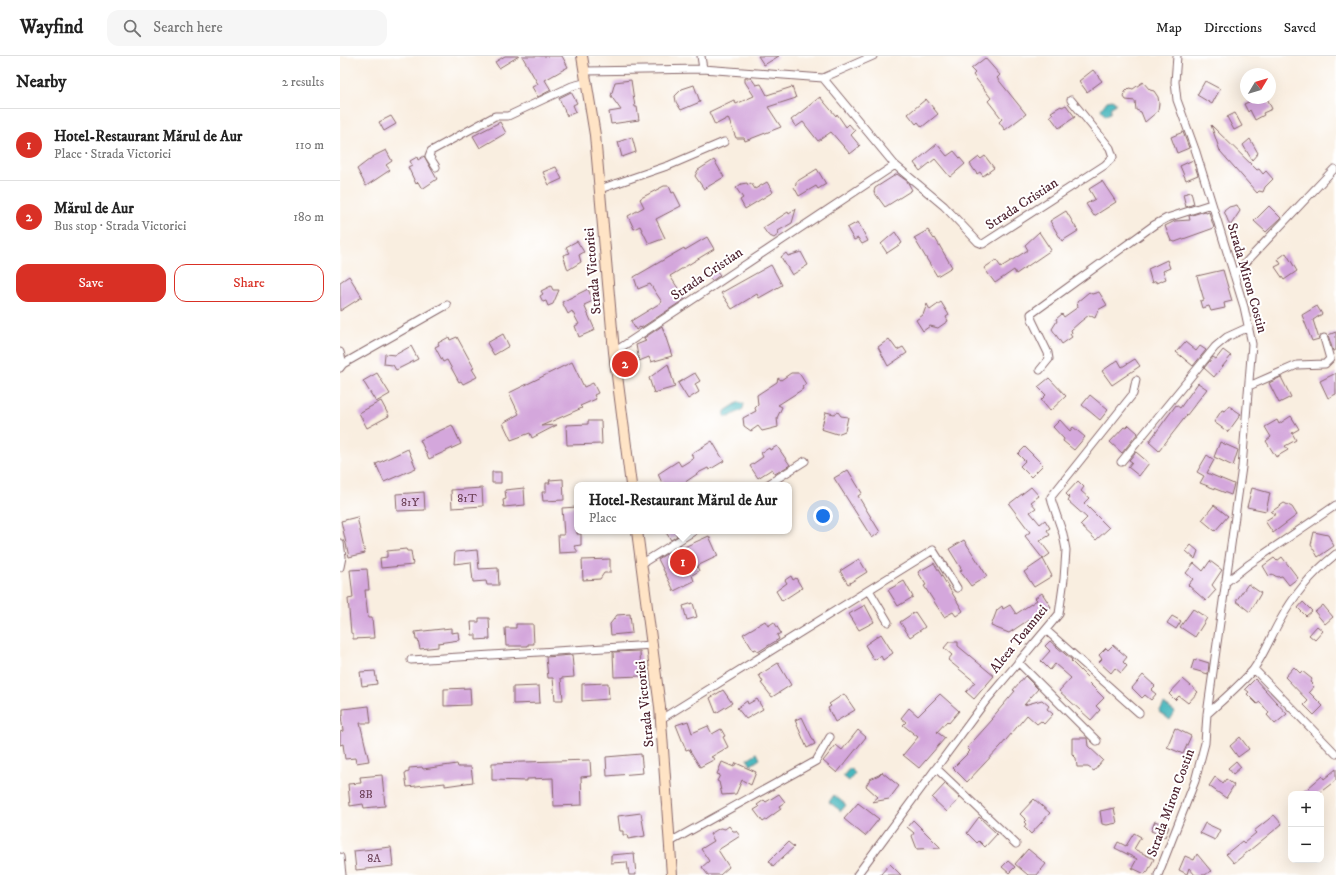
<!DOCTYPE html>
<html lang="en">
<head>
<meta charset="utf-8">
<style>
  :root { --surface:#fff; --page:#f6f6f6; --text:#222; --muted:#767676; --line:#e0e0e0; --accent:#d93025 }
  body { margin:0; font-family:"IM FELL DW Pica",serif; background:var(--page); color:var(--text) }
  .controls { position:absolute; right:12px; bottom:12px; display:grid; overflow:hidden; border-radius:8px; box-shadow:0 4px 16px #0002 }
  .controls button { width:36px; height:36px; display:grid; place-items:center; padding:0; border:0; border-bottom:1px solid var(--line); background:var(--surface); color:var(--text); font:20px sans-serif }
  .compass { position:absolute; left:900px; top:12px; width:36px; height:36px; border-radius:50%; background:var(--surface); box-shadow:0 4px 16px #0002; rotate:52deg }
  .you { position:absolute; left:483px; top:460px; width:14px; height:14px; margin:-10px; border:3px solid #fff; border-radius:50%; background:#1a73e8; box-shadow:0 0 0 6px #1a73e833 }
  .badge { display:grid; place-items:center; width:26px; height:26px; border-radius:50%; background:var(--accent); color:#fff; font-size:13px; font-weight:700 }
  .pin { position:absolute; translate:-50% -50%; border:2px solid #fff; box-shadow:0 1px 4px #0006 }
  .popup { position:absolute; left:234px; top:426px; width:218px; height:52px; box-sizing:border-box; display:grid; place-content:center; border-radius:8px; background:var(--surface); filter:drop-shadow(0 1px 3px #0005); font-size:13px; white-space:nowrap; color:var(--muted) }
  .popup b { font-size:15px; color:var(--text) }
  .popup::after { content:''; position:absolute; left:50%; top:100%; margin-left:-8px; border:8px solid transparent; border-top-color:var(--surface) }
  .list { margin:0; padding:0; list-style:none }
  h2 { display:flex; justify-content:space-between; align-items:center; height:52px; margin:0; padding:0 16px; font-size:17px }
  h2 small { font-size:13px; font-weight:400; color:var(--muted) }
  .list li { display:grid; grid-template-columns:26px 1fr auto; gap:12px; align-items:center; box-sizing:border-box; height:72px; padding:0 16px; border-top:1px solid var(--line) }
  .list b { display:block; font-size:15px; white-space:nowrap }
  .list p { margin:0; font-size:13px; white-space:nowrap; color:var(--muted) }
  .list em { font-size:13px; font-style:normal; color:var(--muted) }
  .actions { display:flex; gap:8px; padding:12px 16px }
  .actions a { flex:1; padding:9px 0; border:1px solid var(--accent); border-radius:12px; text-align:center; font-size:14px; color:var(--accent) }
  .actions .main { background:var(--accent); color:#fff }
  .icon { flex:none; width:22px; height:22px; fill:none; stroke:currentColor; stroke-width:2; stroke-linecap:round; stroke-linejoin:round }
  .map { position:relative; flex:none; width:996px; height:819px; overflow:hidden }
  header { display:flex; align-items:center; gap:24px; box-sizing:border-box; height:56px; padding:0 20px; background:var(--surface); border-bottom:1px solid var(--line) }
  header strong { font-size:19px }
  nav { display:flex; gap:22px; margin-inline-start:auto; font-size:14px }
  .search { width:280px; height:36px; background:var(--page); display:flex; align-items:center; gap:10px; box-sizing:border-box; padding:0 14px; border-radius:12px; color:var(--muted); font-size:15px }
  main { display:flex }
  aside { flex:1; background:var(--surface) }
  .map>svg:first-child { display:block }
</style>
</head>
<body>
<header>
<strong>Wayfind</strong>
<div class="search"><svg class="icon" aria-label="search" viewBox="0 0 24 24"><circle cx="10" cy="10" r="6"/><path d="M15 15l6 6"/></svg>Search here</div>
<nav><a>Map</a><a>Directions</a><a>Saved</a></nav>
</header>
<main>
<aside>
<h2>Nearby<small>2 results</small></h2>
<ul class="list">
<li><span class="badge">1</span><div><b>Hotel-Restaurant Mărul de Aur</b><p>Place · Strada Victoriei</p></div><em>110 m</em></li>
<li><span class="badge">2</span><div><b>Mărul de Aur</b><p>Bus stop · Strada Victoriei</p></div><em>180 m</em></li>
</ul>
<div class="actions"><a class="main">Save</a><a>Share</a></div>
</aside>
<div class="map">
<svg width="996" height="819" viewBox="0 0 996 819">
  <rect width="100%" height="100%" fill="#fff"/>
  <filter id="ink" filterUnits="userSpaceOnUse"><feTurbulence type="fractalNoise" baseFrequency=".025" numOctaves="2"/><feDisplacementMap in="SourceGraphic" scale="8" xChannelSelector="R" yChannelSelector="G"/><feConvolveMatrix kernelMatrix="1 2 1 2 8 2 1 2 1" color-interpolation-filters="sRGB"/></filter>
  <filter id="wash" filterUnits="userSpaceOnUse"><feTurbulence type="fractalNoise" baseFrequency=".012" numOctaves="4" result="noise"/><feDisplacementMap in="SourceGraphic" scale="16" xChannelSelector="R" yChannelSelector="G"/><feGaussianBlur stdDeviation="0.9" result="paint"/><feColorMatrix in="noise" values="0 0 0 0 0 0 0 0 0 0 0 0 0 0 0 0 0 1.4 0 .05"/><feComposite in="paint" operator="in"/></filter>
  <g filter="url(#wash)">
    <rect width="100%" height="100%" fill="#f9eee0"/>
    <path fill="#47b7bd" stroke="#486b74" d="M772,44L775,46V49L771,51L770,57L765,60L761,53L767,45Z
      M399,346L404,348L403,353L389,361L384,360L385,355Z
      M824,648L835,656L830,664L819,656Z
      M417,697L420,703L411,709L407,703Z
      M510,712L515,717L509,725L503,720Z
      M494,739L506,749L501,755L489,746Z"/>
    <g id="blocks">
      <path fill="#d4a7dc" d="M165,0H179L159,12L155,6Z
        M182,0H222L228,11L205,24L211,34L198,41L192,31L198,28Z
        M418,0H439L424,9Z
        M645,2L660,19L657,22L686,58L665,74L659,66L662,63L648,45L651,42L633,19L635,17L631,13Z
        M753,14L762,25L747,36L739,25Z
        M405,22H411L416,29L421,28L427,39L452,31L456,42L428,51L441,71L405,85L404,82H396L388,62L375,69L369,56L394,44L396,48L414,40L405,26Z
        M291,24L295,51H297L299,64L271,68L269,56L281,54L271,40L275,26Z
        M865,25L880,33L872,48L857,39Z
        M803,26L810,34L814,35L818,41L819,47L818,55L805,66L801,56L796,54L795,45L786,44L784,41L785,36L789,32L793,33Z
        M354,29L360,46L341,54L336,46L335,40L342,33Z
        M231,36L237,47L233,49L236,56L227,60L219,42Z
        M480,41L496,60L497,58L506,71L509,68L515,75L511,79L520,90L510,98L491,76L478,85L463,66L456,71L451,64Z
        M917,42H927L932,53L923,57L924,59L915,64L910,54L908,56L904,48Z
        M586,43L598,58L582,71L578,66L576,68L568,58Z
        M726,49L735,61L719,72L710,60L713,58L711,56L721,50L722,51Z
        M895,57L902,70L894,74L887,61Z
        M51,60L56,68L44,75L39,66Z
        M160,66L166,77L140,92L133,80Z
        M871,69L917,114L919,113L923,118L926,115L933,123L925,131L923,136L919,135L917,137L880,95Z
        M843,76L849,92L837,97L831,81Z
        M292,81L296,96L282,101L278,86Z
        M910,83L918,97L912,104L903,89Z
        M597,88L607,100L614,95L625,108L610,121L595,103L580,115L574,107Z
        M46,94L52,105L46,109L50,114L26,130L17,113L34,100Z
        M84,100L97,123L82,133L78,126L76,128L68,111L72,109L70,105L77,101L78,104Z
        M645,100L654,112L643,120L640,116L637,118L630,108L639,101L641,103Z
        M374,104L384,121L364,133L355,120L358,114Z
        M853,104L858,119L846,124L840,110Z
        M216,111L222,123L209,129L203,116Z
        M477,113L486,128L478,133L476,130L459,140L454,131L456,129V126Z
        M557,118L567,125L572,134L545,151L534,136L535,132Z
        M762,125L776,146L754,160L746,148L755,143L749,133Z
        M427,126L433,136L405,153L400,144L403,142L396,132L401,128L407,127L408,129L411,127L415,133Z
        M324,130H329L332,137L334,136L341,150L316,163L325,182L309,188L300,170L294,173L288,160L304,151L300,143L301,142Z
        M851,136L854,148L846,151L843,138Z
        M897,149L900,155L890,170L884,155L889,151Z
        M929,150L941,162L926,176L914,165Z
        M456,153L452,167L438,175L439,178L434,182L428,179L423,172L448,156L449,158Z
        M726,155L738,175L722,185L710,165Z
        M865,155L866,157L869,156L874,172L835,186L831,185L825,170L835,165L850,164L849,160Z
        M518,166L528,185L522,188L518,182L514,184L507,172Z
        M588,174L594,183L595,182L612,211L597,220L574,182Z
        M555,176L562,187L547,197L541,188Z
        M699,176L711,194L676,218L674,214L655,227L644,212L656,204L661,211L688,194L685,189Z
        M367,181L374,193L330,220L345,243L301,272L300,271L296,274L291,265L322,246L310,228L298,233L294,221L344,192L345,194Z
        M237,185L244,196L239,199L241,206L228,214L223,199L230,197L226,191Z
        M461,196L468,209L452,219L441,201L446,197L448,200Z
        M946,197L957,215L944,224L935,211L941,208L938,203Z
        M827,204L830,212L823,215L826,223L816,227V225L812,227L808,213Z
        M431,209L442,229L419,242L417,238L392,253L381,237Z
        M376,214L380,219L372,225L368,220Z
        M883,214L892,245L884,247L885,252L871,255L869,250L862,252L860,245L864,244L857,220Z
        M9,220L22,241L0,255V226Z
        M211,230L213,234H219L213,248L208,250L206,245L203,246L200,240L203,238L201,235Z
        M248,233L253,245L244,249L255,274L239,281L235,270L239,268L232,255L228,258L222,246Z
        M749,236L752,238L759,236L767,249L758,254L755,262L749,259L740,266L731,274L732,277L730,278L732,281L722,288L712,273L717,265L716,263L722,258L724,261L738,251L737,246Z
        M601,246L609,259L606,261L608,265L598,272L590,270L583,275L576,264L583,259L587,248L590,254Z
        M977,250L982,258L973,264L979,283L972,285L962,259Z
        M322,270L332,300L311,306L309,301L299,305L296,289L306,285L304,282Z
        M996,276V294L993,295L988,279Z
        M163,278L169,290L154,299L147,287Z
        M109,281L110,284L117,281L134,312L132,313L137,321L123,328L121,325L119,326L107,304L103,306L95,291L99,289L98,287Z
        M549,283L557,294L563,291L567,297L548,310L538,291Z
        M845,286L856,295L860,290L866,294L853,310L836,296Z
        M71,290L78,303L56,314L53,309L44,308L45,298L55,299Z
        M883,294L891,300L874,321L864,312L873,301L876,303Z
        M795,303L800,310L772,329L762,315L778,304L782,311Z
        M232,306L244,331L253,327L258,337L254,339L256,343L240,350L242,352L201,370L217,369L192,382L190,377L171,384L163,367L179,358L169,337Z
        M328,308L335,331L314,337L309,322Z
        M37,317L50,338L36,346L23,325Z
        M355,317L360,325L355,328L359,336L348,343L338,327Z
        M451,317H459L466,328L462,331L463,333L438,349L442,351L437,362L438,371L422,375L418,370L411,375L404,370L403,362L416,355L415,352L418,349L417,339L437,326L438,322L441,324Z
        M996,317V338L988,342L980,325Z
        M941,321L951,341L939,347L929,327Z
        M709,322L726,340L710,355L701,344L706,339L698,331Z
        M858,327L867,333L819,395L809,386L836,349L840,352Z
        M750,339L768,354L760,364L742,349Z
        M41,345L49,360L27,372L19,357Z
        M889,350L901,358L888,376L874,366L882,354L885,355Z
        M486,356L494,358L498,356L501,360L508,361L505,375L497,378L481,373Z
        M951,360L959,373L952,377L956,384L945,390L948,394L936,401L926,385L931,381L925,371L937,364L939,368Z
        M720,364L730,375L733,371L745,381L734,394L723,385L724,383L713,371Z
        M248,365H261L262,388L227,389L226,369L248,368Z
        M112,369L121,388L89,403L80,384Z
        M789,369L798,377L782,397L770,386L784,371L786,372Z
        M372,385L384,405L369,414L368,412L360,416L341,429H323L318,418L338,405L341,410L354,402L351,398Z
        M880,386L898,394L893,410L874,401Z
        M437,390L450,409L435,418L432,413L418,422L410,410L423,401L421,397L429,392L430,394Z
        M685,391L703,409L691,421L680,410L685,405L678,398Z
        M68,393L76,412L44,426L36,408Z
        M796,396L809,407L799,420L788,411L792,406L789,404Z
        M867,399L874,404L867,417L894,428L891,439L860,427L864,420L857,416Z
        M508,414L522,437L518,440L540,476L532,482L494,422Z
        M152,416H161V427H152Z
        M223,423L224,444L203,445L202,436H206V427H210L209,424Z
        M738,425L744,431L741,435L749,442L744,447L769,472L756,484L740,469L747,462L728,445L730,442L726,438Z
        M691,431L699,440L691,446L696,452L690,456L700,468L705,464L710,472L707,474L710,479L700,485L710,498L703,503L685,480L690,476L669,448Z
        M142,432L143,450L112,452L111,434Z
        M184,432L185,449L164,451L163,444L166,443L165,434Z
        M912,432L930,437L926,455L907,451Z
        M84,436L85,454L57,455L56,438Z
        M944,447L952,451L957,459L933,477L925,465L936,458L931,456Z
        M874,449L888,460L875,475L862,464Z
        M237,451V478H241V489L234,490L238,496L219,497L218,479H224L222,452Z
        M17,461L25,497L9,501L1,465Z
        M325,475H335L337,480L331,484Z
        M974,476L988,479L994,490L978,501L971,489Z
        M369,480L378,500L357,510L359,515L352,519L354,525L334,535L318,503L341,489L342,492Z
        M624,484L647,520L631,530L620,515L622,514L609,493Z
        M851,489L858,495L855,503L846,495Z
        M66,493L67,495H71L73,509L41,512L40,502L47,501V495Z
        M137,494L139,513L158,512L159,529H147L146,525L133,526L131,506L114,508L115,496Z
        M942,501L958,522L949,529L942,520L937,521L932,518L929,520L923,510L934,502L937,505Z
        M270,503V517H264L260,523L243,524L242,504Z
        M519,503L527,516L508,528L500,515Z
        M703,503L712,520L694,531L684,516Z
        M870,505L882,514L872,529L876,534L866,545L848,529L853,523L846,517L854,507L863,515Z
        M594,507L623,555L616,560L613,556L604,561L584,530L586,529L578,516Z
        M27,513L29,534H25L28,562H32L34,582L13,583V578L11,577L8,543L13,542L10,514Z
        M451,520L453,524L456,522L462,532L442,545L436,535L447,527L445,524Z
        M564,525L573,541L558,550L548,534Z
        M908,528L921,537L910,556L896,545Z
        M702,537L711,551L699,559L702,563L694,568L690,563L669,577L651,570L657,554L662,550L663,553L670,549L676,558L697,544L695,542Z
        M963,546L972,555L966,560L958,552Z
        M353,547L357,561L347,564L343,550Z
        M525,549L534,566L519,574L509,558Z
        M983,549L993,561L985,568L975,556Z
        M853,553L867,562L855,581L840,571Z
        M575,556L585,571L570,581L560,566Z
        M290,558L292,577L271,579L270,568L277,559Z
        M832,560L841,565L836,573L827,567Z
        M139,562H149L150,583L136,584V579H132L131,566H139Z
        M425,565L428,570L434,566L441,577L437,579L439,583L418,596L416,593L413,594L403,578Z
        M176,568H193L194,588H188V590H166L165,572H176Z
        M977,570L983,575L975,584L969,579Z
        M111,572V577L118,576L119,584L98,587V591L80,593L78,584H76L75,576Z
        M541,578L553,597L543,604L541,600L534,604L525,589Z
        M710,585L732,604L731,605L748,622L746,624L764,642L756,650L760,654L751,664L719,635L731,622L715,608L710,614L701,605L710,595L705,590Z
        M609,586H618V590L654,620L634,643L626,636L635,626L608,604L612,599L604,592Z
        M773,589L787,601L783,606L787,610L781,617L775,612L771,617L759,606L762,603L759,599L766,592L768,594Z
        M300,595L301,620L274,621L273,596Z
        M232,599L234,621L221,622L223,644H215L213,622H208L206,601Z
        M856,603L869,607L868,618L851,613L854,604L856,605Z
        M438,607L451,629L432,641L421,627L423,626L419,619Z
        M954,611L960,617L962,615L972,623L970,626L974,630L969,636L983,650L974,659L964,649L968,645L945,621Z
        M35,615L37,628L22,630L20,616Z
        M803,619L815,630L811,634L816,638L811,644L805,639L802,642L792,632Z
        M685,620L698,633L684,649L702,644L709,650L707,653L713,658L704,668L701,665L697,668L687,659L661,690L627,726L613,712L630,695L627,692L652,664L651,663L675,635L673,634Z
        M843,623L858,636L848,647L839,640L835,644L829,638Z
        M915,623L947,658L935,668L927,659L929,657L920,646L917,648L907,638L909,636L905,633Z
        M268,627L269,643L242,645V628Z
        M199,630L200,647L173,648V631Z
        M130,632L131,649L104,650V633Z
        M383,634L392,647L376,657L370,642Z
        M504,638L515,654L495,666L488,652L491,650L489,648Z
        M600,638L619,655L609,667L607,665L597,676L605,682L579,712L563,699L578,681L563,669L566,666L561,662L569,652L578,660Z
        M417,643L423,653L406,663L397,652L407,645L408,648Z
        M29,650L31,667H20L29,705L16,707L15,702L5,703L3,688L0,689V676L3,675L1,660H3V653Z
        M462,661L475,688L467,692L455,664Z
        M348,665L352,677L368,670L372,678L381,673L385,680L383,681L388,691L371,701L375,703L360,711L349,693L346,694L336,669Z
        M835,672L851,680L843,698L827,691Z
        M518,674L526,681L497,717L483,705L496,689L502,694Z
        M900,681L909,693L898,701L890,690Z
        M732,682H747L748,690L763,704L754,715L748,711H737L736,702L732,698Z
        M301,698L303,717L267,720L266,701Z
        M250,704L251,720L241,721L242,749L214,750L213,722L187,723V725L152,724V707Z
        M896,705L901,711L893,718L888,712Z
        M382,706L394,711L396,707L416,716L411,729L402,724L396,738L382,739L379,726L377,725L380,719L377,718Z
        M117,708L118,711H131L133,726L105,730V727L67,731L65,717L69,716V712L82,711L83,713Z
        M996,713V724L978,738H961L982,720L984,723Z
        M542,716L559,730L549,743L532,746L538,741L526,730L530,723L539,719Z
        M42,719L45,750L24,752L23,748L10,750L8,728L21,727L20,721Z
        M875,721L883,727L886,723L894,729L886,742L869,730Z
        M605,728L620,742L607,756L592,742Z
        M439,738L445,746L439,750L441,753L423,766L414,754L419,751L417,749L424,744L426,746Z
        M694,743L710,757L691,778L684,771L686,768L684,766L686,764L680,758Z
        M518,747L539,763L525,780L504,763Z
        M774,752L777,767L767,769L762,768L760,755Z
        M301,757L305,780L288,783L287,779H283V775H280L278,760Z
        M934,759L942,768L894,807L886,798L902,785L904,787L916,777L914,775Z
        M639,761L657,778L645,791L639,785L637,787L627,777Z
        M573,764L601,792L577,793L572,780L574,777L567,771Z
        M815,765L829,771L825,781L811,775Z
        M865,767L880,774L875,784L860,777Z
        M389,770L393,775H396L400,780L378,794L389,811L380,819H368L362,811L369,805L361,793L374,785L370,778L380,772L385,773Z
        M794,777L801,781L794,793L814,803L807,817L806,816L805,818L792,812L797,803L775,792L778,786L786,790Z
        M448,786L454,791L433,810L429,805Z
        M51,791L53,810L16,814L14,795Z
        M688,793L706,808L697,819H688L675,808Z
        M294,797L296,819H289L287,806L271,807V799Z
        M857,798L871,815L865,819H855L849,812L847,818L839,814L845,800L854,804Z
        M668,805L675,811L669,817L662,811Z
        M550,808L561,819H540Z"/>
    </g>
  </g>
  <g filter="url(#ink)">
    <use href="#blocks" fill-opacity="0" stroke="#87676a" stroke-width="1"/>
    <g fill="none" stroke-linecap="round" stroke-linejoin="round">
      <defs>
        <path id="street" d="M361,0L363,13
          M246,15L363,13L483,22L533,0
          M483,22L555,109L604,150L638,186L643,188L765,109L773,101L770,92L731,44
          M96,111L89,100L91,95L155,60H168L232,30L248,26
          M260,133L330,109L384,86
          M894,219L994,113
          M0,296L3,308
          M274,296L555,109
          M0,312L3,308L107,249
          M700,314L709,303L708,297L692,264L691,258L814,169L827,162L871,148
          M909,330L957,309L985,308L990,303L984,282
          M781,406L875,291L887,281L909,271
          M427,429L465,405
          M0,487L2,501L0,511
          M301,508L354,475
          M885,527L908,509L996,449
          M529,534L548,566
          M706,574L799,657
          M71,604L313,589
          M678,606L757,685
          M914,613L996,698
          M867,658C883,644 899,630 913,614C923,600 930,583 938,568C954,539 970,519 996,498
          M321,663L593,494L617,532
          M596,712L676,788
          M330,786L476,705L490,681
          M0,801L2,819
          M517,819L645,646L719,558L724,523L726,494L723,478L712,446L711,441L793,338L796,324
          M818,819L855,725L865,687L867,658L902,411L912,288L904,251L856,96L837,44L835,26L837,0"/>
        <path id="secondary" d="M242,0L255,79L274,296L291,429
          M297,475L320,651L332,819"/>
      </defs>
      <use href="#street" stroke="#87676a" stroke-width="9"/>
      <use href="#secondary" stroke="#87676a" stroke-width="12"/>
      <use href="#street" stroke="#fff" stroke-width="7"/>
      <use href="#secondary" stroke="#ffe4c6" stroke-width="10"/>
    </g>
  </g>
  <g text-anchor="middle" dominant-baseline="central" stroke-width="4" stroke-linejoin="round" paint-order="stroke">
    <g font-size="12" fill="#6c4157">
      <text x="127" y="442">81T</text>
      <text x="70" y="446">81Y</text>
      <text x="26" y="738">8B</text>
      <text x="34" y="802">8A</text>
    </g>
    <g font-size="14" fill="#4a1f2b" stroke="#fff">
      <text transform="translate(682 148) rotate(-33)">Strada Cristian</text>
      <text transform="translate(253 215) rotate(-95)">Strada Victoriei</text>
      <text transform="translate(367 218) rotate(-34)">Strada Cristian</text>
      <text transform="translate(907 222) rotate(74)">Strada Miron Costin</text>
      <text transform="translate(679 583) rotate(-51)">Aleea Toamnei</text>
      <text transform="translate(305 648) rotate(-96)">Strada Victoriei</text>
      <text transform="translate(831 747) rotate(-70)">Strada Miron Costin</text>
    </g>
  </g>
</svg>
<div class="controls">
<button>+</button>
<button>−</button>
</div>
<svg class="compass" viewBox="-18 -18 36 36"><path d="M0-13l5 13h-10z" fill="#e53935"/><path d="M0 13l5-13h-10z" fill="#767676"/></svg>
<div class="you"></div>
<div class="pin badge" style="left:343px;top:506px">1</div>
<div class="popup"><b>Hotel-Restaurant Mărul de Aur</b>Place</div>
<div class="pin badge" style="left:285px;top:308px">2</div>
</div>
</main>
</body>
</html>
